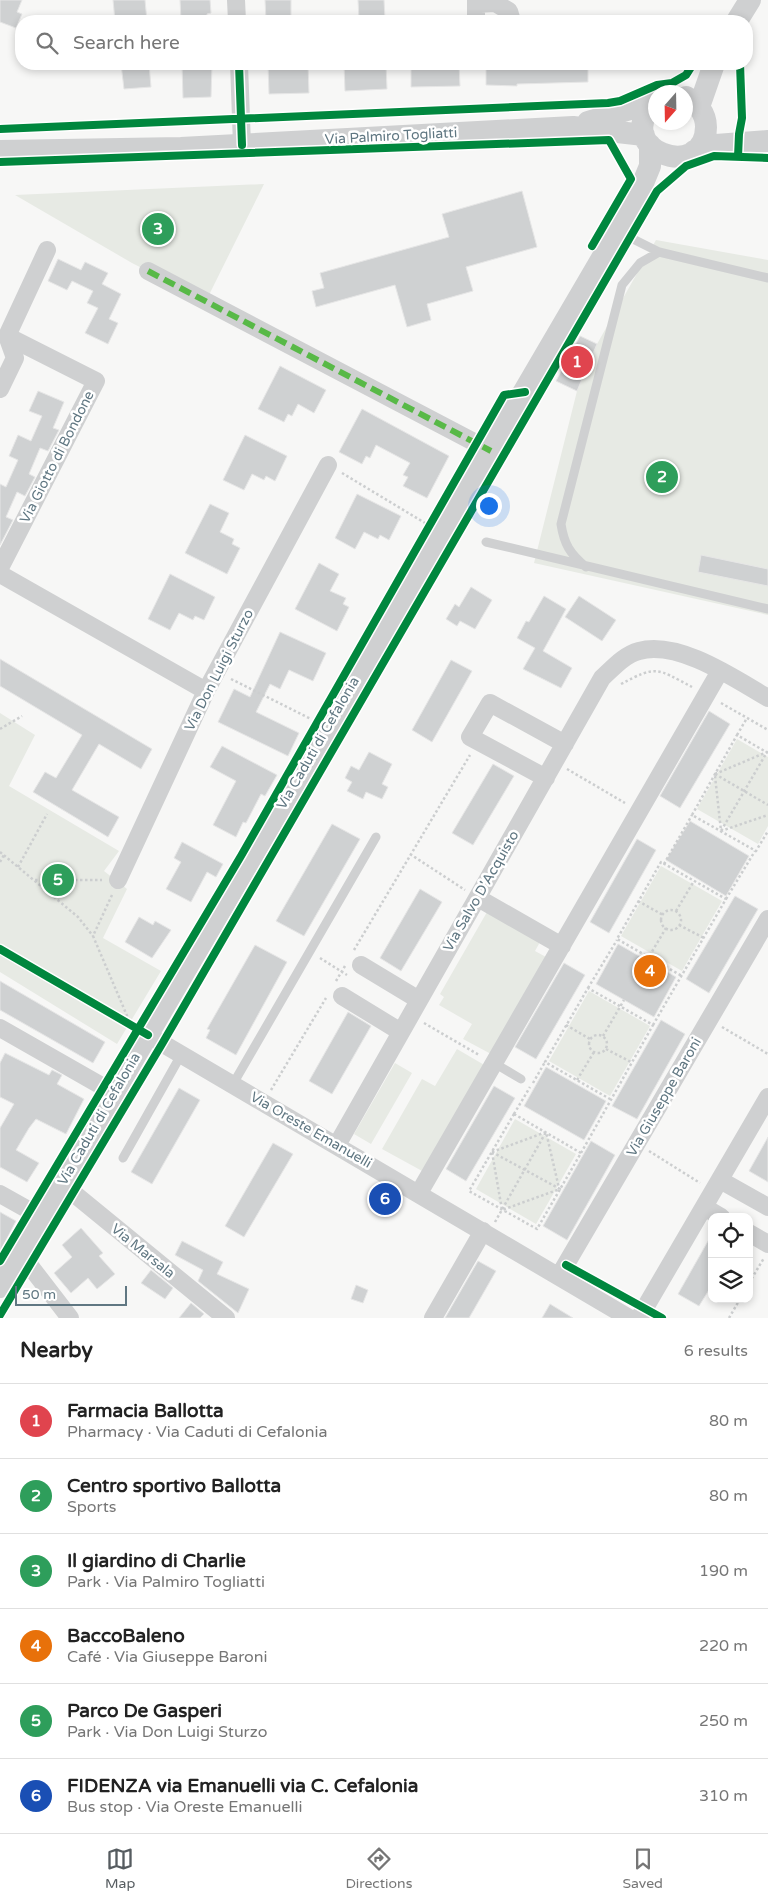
<!DOCTYPE html>
<html lang="en">
<head>
<meta charset="utf-8">
<style>
  :root { --surface:#fff; --page:#f6f6f6; --text:#222; --muted:#767676; --line:#e0e0e0; --accent:#565c60 }
  body { margin:0; font-family:"Varela Round",sans-serif; background:var(--page); color:var(--text) }
  .controls { position:absolute; right:15px; bottom:15px; display:grid; overflow:hidden; border-radius:10px; box-shadow:0 2px 8px #0003 }
  .controls button { width:45px; height:45px; display:grid; place-items:center; padding:0; border:0; border-bottom:1px solid var(--line); background:var(--surface); color:var(--text); font:25px sans-serif }
  .compass { position:absolute; left:648px; top:85px; width:45px; height:45px; border-radius:50%; background:var(--surface); box-shadow:0 2px 8px #0003; rotate:200deg }
  .scale { position:absolute; left:15px; bottom:12px; width:112px; box-sizing:border-box; padding-left:5px; border:2px solid #607782; border-top:0; font-size:14px; line-height:18px; white-space:nowrap; color:#607782; -webkit-text-stroke:4px #fff; paint-order:stroke }
  .you { position:absolute; left:488px; top:505px; width:18px; height:18px; margin:-12px; border:4px solid #fff; border-radius:50%; background:#1a73e8; box-shadow:0 0 0 8px #1a73e833 }
  .badge { display:grid; place-items:center; width:32px; height:32px; border-radius:50%; background:var(--accent); color:#fff; font-size:16px; font-weight:700 }
  .pin { position:absolute; translate:-50% -50%; border:2px solid #fff; box-shadow:0 1px 5px #0006 }
  .list { margin:0; padding:0; list-style:none }
  h2 { display:flex; justify-content:space-between; align-items:center; height:65px; margin:0; padding:0 20px; font-size:21px }
  h2 small { font-size:16px; font-weight:400; color:var(--muted) }
  .list li { display:grid; grid-template-columns:32px 1fr auto; gap:15px; align-items:center; box-sizing:border-box; height:75px; padding:0 20px; border-top:1px solid var(--line) }
  .list b { display:block; font-size:19px; white-space:nowrap }
  .list p { margin:0; font-size:16px; white-space:nowrap; color:var(--muted) }
  .list em { font-size:16px; font-style:normal; color:var(--muted) }
  .icon { flex:none; width:28px; height:28px; fill:none; stroke:currentColor; stroke-width:2; stroke-linecap:round; stroke-linejoin:round }
  .map { position:relative; flex:none; width:768px; height:1318px; overflow:hidden }
  .search { position:absolute; background:var(--surface); box-shadow:0 2px 8px #0003; left:15px; right:15px; top:15px; height:55px; display:flex; align-items:center; gap:12px; box-sizing:border-box; padding:0 18px; border-radius:20px; color:var(--muted); font-size:19px }
  .sheet { height:515px; background:var(--surface) }
  nav { display:flex; justify-content:space-around; align-items:center; box-sizing:border-box; height:70px; border-top:1px solid var(--line); background:var(--surface); font-size:14px; color:var(--muted) }
  nav a { display:grid; justify-items:center; gap:2px }
  nav .on { color:var(--accent) }
  .map>svg:first-child { display:block }
</style>
</head>
<body>
<div class="map">
<svg width="768" height="1318" viewBox="0 0 768 1318">
  <rect width="100%" height="100%" fill="#f7f7f6"/>
  <path fill="#e7eae4" d="M264,184L206,301L132,263L15,195Z
    M656,240L768,260V615L534,563L577,391L597,344Z
    M0,713L35,735L9,786L119,851L104,871L127,889L103,938L161,971L117,1044L0,972Z
    M737,739L768,757V826L758,844L697,809Z
    M661,866L722,901L682,971L621,936Z
    M487,912L540,942L535,951L546,957L491,1054L463,1039L472,1024L439,1005L444,997L440,994Z
    M589,991L650,1026L610,1096L549,1061Z
    M457,1049L486,1066L424,1172L382,1149L422,1079L435,1086Z
    M395,1063L412,1073L371,1144L354,1134Z
    M515,1119L576,1154L536,1224L476,1189Z"/>
  <path fill="#cfd1d2" stroke="#e6e6e6" d="M0,0H22L17,12L22,14L16,28L0,22Z
    M113,0H145L147,21H115Z
    M180,0H210L211,13L207,14V21H181Z
    M265,0H291V21H266Z
    M358,0H384L385,19L359,20Z
    M121,64H149L151,87L124,89Z
    M182,64H212L211,97L183,98Z
    M268,64H308L309,93L269,94Z
    M344,64H386L387,89L345,91Z
    M411,64H459L460,86L411,87Z
    M486,64H588V82L517,84V86L486,85Z
    M522,191L537,247L466,267L473,291L427,304L431,320L407,327L395,285L316,307L312,291L324,288L320,273L449,237L442,214Z
    M58,259L81,270L85,262L108,273L102,284L121,294L109,319L118,323L108,344L85,333L98,308L87,303L93,291L72,281L67,290L48,281Z
    M580,336L597,344L577,391L556,381Z
    M280,366L326,390L314,413L298,404L292,416L288,414L284,422L258,409Z
    M38,391L64,402L53,428L59,430L48,451L40,448L29,474L35,477L25,496L17,492L6,517L13,520L0,545V484L6,487L18,460L9,456L18,435L31,441L42,416L29,411Z
    M362,409L449,456L427,498L403,486L408,477L403,475L410,463L376,445L370,458L366,456L362,464L339,452Z
    M245,435L287,456L275,481L266,476L264,480L252,474L244,490L223,480Z
    M357,494L401,516L389,540L380,535L378,539L364,532L355,549L335,538Z
    M210,504L229,513L220,532L234,539L232,544L240,548L227,574L185,553Z
    M701,555L768,569V586L698,572Z
    M319,563L339,574L330,591L346,598L343,604L349,607L337,631L295,609Z
    M170,574L215,597L204,620L195,616L193,620L179,613L170,630L148,619Z
    M471,587L492,600L475,629L460,621L457,626L446,619L455,604L459,607Z
    M544,596L566,609L543,651L572,668L561,688L523,669L535,648L517,638L526,621L529,622Z
    M579,596L616,620L602,641L565,617Z
    M280,632L326,653L313,681L289,670L280,689L270,684L256,712L299,733L288,756L218,722L234,689L250,697Z
    M0,659L152,749L141,769L99,744L72,790L119,817L108,837L33,792L45,772L56,778L82,735L0,686Z
    M451,660L472,671L432,742L412,730Z
    M709,711L730,724L680,808L660,796Z
    M222,746L277,775L265,796L261,794L246,823L243,822L236,837L213,825L236,781L210,767Z
    M369,752L392,764L382,784L388,787L382,799L366,792L363,799L347,791L352,782L345,778L351,766L359,770Z
    M493,764L514,776L473,845L452,833Z
    M690,821L749,856L726,896L666,860Z
    M332,824L360,839L304,936L276,921Z
    M637,839L656,850L609,933L590,922Z
    M182,842L223,864L216,877L207,872L191,902L166,889L181,862L174,858Z
    M420,889L442,902L401,971L380,958Z
    M735,896L758,909L709,993L686,979Z
    M139,917L153,925L155,921L171,930L152,958L125,942Z
    M618,944L676,977L654,1017L596,984Z
    M255,945L287,962L236,1055L206,1038L210,1030L207,1029Z
    M564,963L585,975L536,1059L515,1047Z
    M0,981L105,1042L93,1063L0,1010Z
    M348,1012L371,1026L332,1094L309,1081Z
    M661,1020L685,1034L637,1119L612,1106Z
    M5,1053L49,1075L52,1070L62,1075L57,1084L84,1099L66,1134L36,1119L29,1128L16,1150L39,1163L27,1182L0,1167V1128L14,1104L0,1097V1063Z
    M546,1067L606,1101L584,1140L524,1106Z
    M494,1086L515,1098L466,1181L446,1169Z
    M179,1088L200,1100L152,1184L131,1172Z
    M768,1137V1182L749,1171Z
    M591,1141L615,1155L567,1240L543,1226Z
    M273,1143L293,1154L244,1237L225,1226Z
    M0,1212L16,1221L0,1252Z
    M81,1228L103,1253L99,1256L115,1274L97,1289L88,1278L71,1293L54,1273L72,1257L62,1245Z
    M712,1234V1285L699,1306L678,1294Z
    M182,1241L223,1262L217,1274L249,1289L238,1313L198,1281L203,1270L175,1255Z
    M478,1261L496,1271L469,1318H445Z
    M151,1270L173,1288L165,1299L141,1283Z
    M356,1285L368,1290L363,1303L351,1299Z
    M191,1303L204,1314L200,1318H179Z
    M550,1304L573,1318H542Z"/>
  <g fill="none" stroke-linecap="round" stroke-linejoin="round">
    <path stroke="#cccecf" stroke-width="2.5" stroke-dasharray="2.5 2.5" stroke-linecap="butt" d="M342,473L425,523
      M231,679L311,719
      M621,684C657,665 656,668 692,687
      M721,703L768,730
      M0,729L22,716
      M737,735L747,718
      M768,753L737,735L692,815L756,851L768,831
      M567,769L625,803
      M715,774L767,752L721,831
      M715,774L768,805
      M715,776L721,831L768,815
      M0,852L78,917L93,936
      M410,854L465,890
      M0,862L4,855
      M664,864L692,815
      M18,867L47,814
      M35,880H102
      M112,895L93,936L131,1025
      M726,899L755,851
      M638,901L663,915
      M661 920a10 10 0 1 1 20 0a10 10 0 1 1-20 0Z
      M676,911L694,881
      M679,925L704,938
      M354,950L470,755
      M320,958L347,975
      M647,960L666,928
      M336,981L345,966
      M588,988L617,940
      M424,1023L479,1055
      M566,1025L590,1039
      M653,1025L726,899L661,862L617,939L682,976
      M722,1027L768,1054
      M589 1044a9 9 0 1 1 18 0a9 9 0 1 1-18 0Z
      M603,1036L624,1000
      M606,1049L631,1062
      M577,1080L594,1052
      M533,1083L545,1062
      M271,1090L326,998
      M514,1114L581,1153L537,1229L469,1191Z
      M514,1114L530,1087
      M649,1151L700,1183
      M492,1152L560,1189L502,1210Z
      M492,1152L546,1132L559,1188
      M581,1153L653,1025L588,988L545,1062L610,1099
      M495,1222L546,1132
      M749,1283L764,1258
      M729,1318L740,1299"/>
    <path stroke="#cfd0d1" stroke-width="9" d="M619,232L659,252
      M486,542L768,609
      M586,567C570,554 564,544 561,524L622,285L640,263L659,252L768,278
      M494,1063L521,1079
      M233,1084L376,837
      M123,1158L181,1055"/>
    <path stroke="#cfd0d1" stroke-width="18" d="M236,0L237,21
      M476,4L495,3L509,11L512,21
      M476,21V0
      M239,64L242,145
      M148,271L491,451
      M0,389L15,358L7,336L47,250
      M0,568L96,381L7,336
      M0,574L206,691
      M546,778L470,737L490,703L565,744
      M118,880L206,691L328,465
      M478,898L562,946
      M361,965L419,1000
      M342,996L401,1032
      M0,1028L114,1093
      M148,1035L629,1318
      M337,1145L602,678C613,668 624,655 639,651C679,640 735,679 768,698
      M720,1180L768,1207
      M61,1183L226,1318
      M419,1193L720,671
      M0,1194L41,1217
      M704,1207L721,1217
      M749,1233L768,1244
      M20,1253L70,1318
      M559,1276L768,919
      M433,1318L483,1231
      M639,1318L768,1097"/>
    <path stroke="#cfd0d1" stroke-width="22" d="M737,21L750,0
      M656,101C607,149 705,184 706,127C706,113 697,103 686,97
      M699,107L714,64
      M588,122L656,101
      M0,151L181,148L573,127L644,135
      M694,151L716,145L768,141
      M0,1287L636,200L650,166V145"/>
    <path stroke="#58b947" stroke-width="6" stroke-dasharray="12 6" stroke-linecap="butt" d="M148,271L491,451"/>
    <defs>
      <path id="cycleway" d="M239,64L242,145
        M0,129L608,103L620,101L657,85L672,83L686,75L693,64
        M738,157L739,134L742,118L740,64
        M0,162L609,140L631,179L592,246
        M0,949L148,1035
        M0,1261L241,856L504,395L525,392
        M566,1265L662,1318
        M0,1315L162,1044L657,191L686,166L714,156L768,158"/>
    </defs>
    <use href="#cycleway" stroke="#fff" stroke-width="11"/>
    <use href="#cycleway" stroke="#00873e" stroke-width="8"/>
  </g>
  <g text-anchor="middle" dominant-baseline="central" stroke-width="5" stroke-linejoin="round" paint-order="stroke">
    <g font-size="14" fill="#607782" stroke="#fff">
      <text transform="translate(391 136) rotate(-3)">Via Palmiro Togliatti</text>
      <text transform="translate(57 457) rotate(-63)">Via Giotto di Bondone</text>
      <text transform="translate(219 670) rotate(-63)">Via Don Luigi Sturzo</text>
      <text transform="translate(318 743) rotate(-60)">Via Caduti di Cefalonia</text>
      <text transform="translate(481 891) rotate(-60)">Via Salvo D'Acquisto</text>
      <text transform="translate(664 1097) rotate(-60)">Via Giuseppe Baroni</text>
      <text transform="translate(99 1119) rotate(-60)">Via Caduti di Cefalonia</text>
      <text transform="translate(311 1130) rotate(30)">Via Oreste Emanuelli</text>
      <text transform="translate(143 1251) rotate(39)">Via Marsala</text>
    </g>
  </g>
</svg>
<div class="controls">
<button><svg class="icon" aria-label="locate" viewBox="0 0 24 24"><circle cx="12" cy="12" r="6"/><path d="M12 2v4M12 18v4M2 12h4M18 12h4"/></svg></button>
<button><svg class="icon" aria-label="layers" viewBox="0 0 24 24"><path d="M12 4l9 5-9 5-9-5zM3 14l9 5 9-5"/></svg></button>
</div>
<svg class="compass" viewBox="-18 -18 36 36"><path d="M0-13l5 13h-10z" fill="#e53935"/><path d="M0 13l5-13h-10z" fill="#767676"/></svg>
<div class="scale">50 m</div>
<div class="you"></div>
<div class="pin badge" style="left:577px;top:362px;background:#e0444e">1</div>
<div class="pin badge" style="left:662px;top:477px;background:#2e9e5b">2</div>
<div class="pin badge" style="left:158px;top:229px;background:#2e9e5b">3</div>
<div class="pin badge" style="left:650px;top:971px;background:#e8710a">4</div>
<div class="pin badge" style="left:58px;top:880px;background:#2e9e5b">5</div>
<div class="pin badge" style="left:385px;top:1199px;background:#1a4fb4">6</div>
<div class="search"><svg class="icon" aria-label="search" viewBox="0 0 24 24"><circle cx="10" cy="10" r="6"/><path d="M15 15l6 6"/></svg>Search here</div>
</div>
<section class="sheet">
<h2>Nearby<small>6 results</small></h2>
<ul class="list">
<li><span class="badge" style="background:#e0444e">1</span><div><b>Farmacia Ballotta</b><p>Pharmacy · Via Caduti di Cefalonia</p></div><em>80 m</em></li>
<li><span class="badge" style="background:#2e9e5b">2</span><div><b>Centro sportivo Ballotta</b><p>Sports</p></div><em>80 m</em></li>
<li><span class="badge" style="background:#2e9e5b">3</span><div><b>Il giardino di Charlie</b><p>Park · Via Palmiro Togliatti</p></div><em>190 m</em></li>
<li><span class="badge" style="background:#e8710a">4</span><div><b>BaccoBaleno</b><p>Café · Via Giuseppe Baroni</p></div><em>220 m</em></li>
<li><span class="badge" style="background:#2e9e5b">5</span><div><b>Parco De Gasperi</b><p>Park · Via Don Luigi Sturzo</p></div><em>250 m</em></li>
<li><span class="badge" style="background:#1a4fb4">6</span><div><b>FIDENZA via Emanuelli via C. Cefalonia</b><p>Bus stop · Via Oreste Emanuelli</p></div><em>310 m</em></li>
</ul>
</section>
<nav>
<a class="on"><svg class="icon" aria-label="map" viewBox="0 0 24 24"><path d="M3 6l6-2 6 2 6-2v14l-6 2-6-2-6 2zM9 4v14M15 6v14"/></svg>Map</a>
<a><svg class="icon" aria-label="directions" viewBox="0 0 24 24"><path d="M12 3l9 9-9 9-9-9zM9 14v-3h6M13 9l2 2-2 2"/></svg>Directions</a>
<a><svg class="icon" aria-label="saved" viewBox="0 0 24 24"><path d="M7 4h10v16l-5-4-5 4z"/></svg>Saved</a>
</nav>
</body>
</html>
